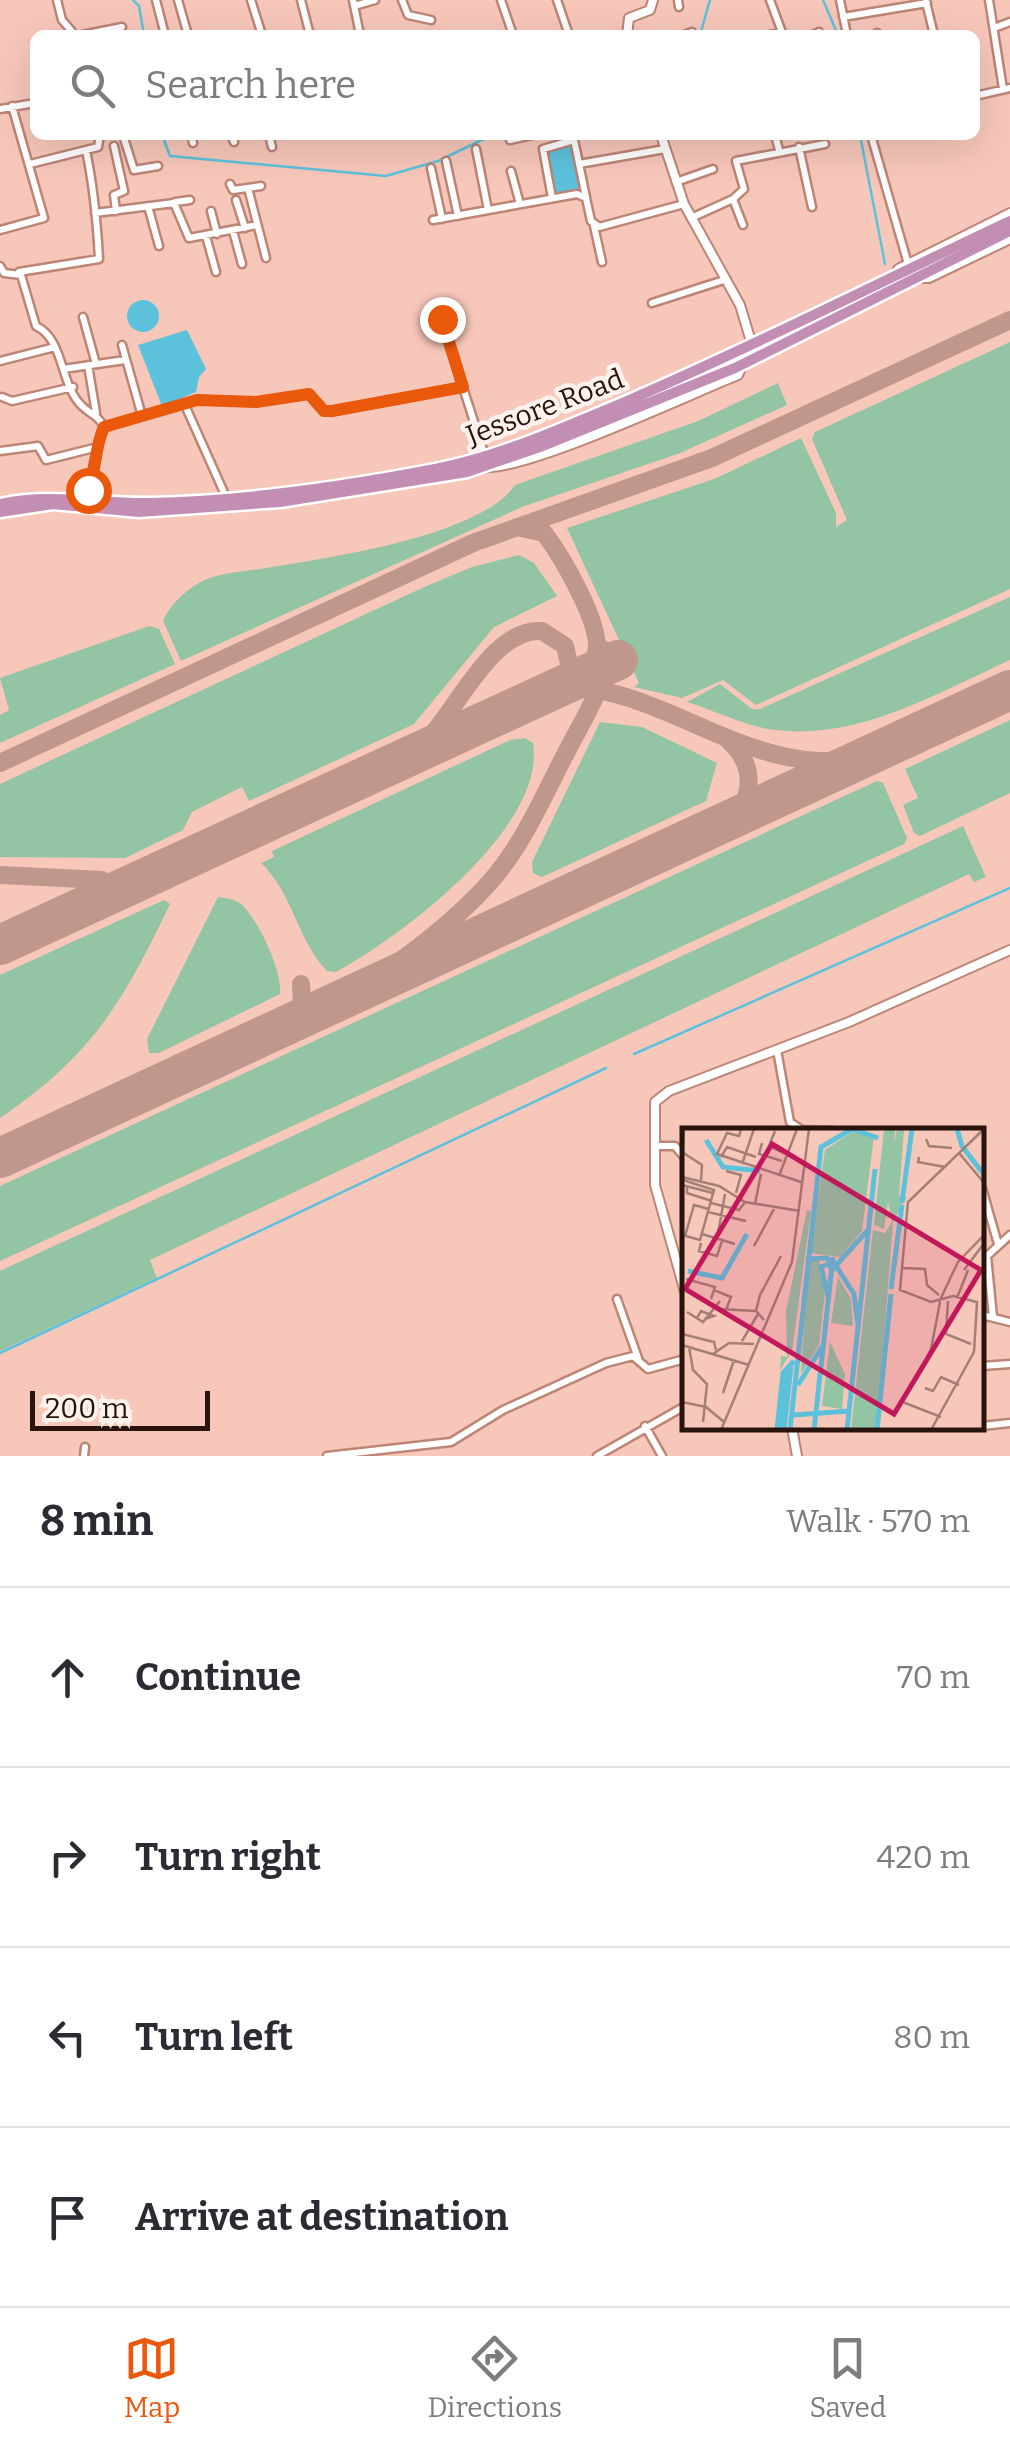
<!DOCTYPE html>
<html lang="en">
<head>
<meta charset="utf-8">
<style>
  :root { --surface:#fff; --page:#f2f2f3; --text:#2b2b33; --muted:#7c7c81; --line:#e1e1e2; --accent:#ea580c }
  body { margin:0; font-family:Bitter,serif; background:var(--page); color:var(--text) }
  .scale { position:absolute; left:30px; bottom:25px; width:180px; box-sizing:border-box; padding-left:10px; border:5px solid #28130d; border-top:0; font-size:28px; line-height:35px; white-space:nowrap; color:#28130d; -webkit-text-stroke:8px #fef2ee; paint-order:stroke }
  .stop { position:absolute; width:30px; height:30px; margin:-22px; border:8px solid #ea580c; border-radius:50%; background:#fff }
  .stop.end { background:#ea580c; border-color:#fff; box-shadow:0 2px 10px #0008 }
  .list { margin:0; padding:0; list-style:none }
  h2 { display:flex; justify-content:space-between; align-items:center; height:130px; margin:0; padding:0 40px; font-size:42px }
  h2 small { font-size:32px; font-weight:400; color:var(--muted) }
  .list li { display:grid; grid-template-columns:65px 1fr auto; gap:30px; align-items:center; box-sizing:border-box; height:180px; padding:0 40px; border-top:2px solid var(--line) }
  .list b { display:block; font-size:38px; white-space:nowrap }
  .list em { font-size:32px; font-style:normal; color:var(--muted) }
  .icon { flex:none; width:55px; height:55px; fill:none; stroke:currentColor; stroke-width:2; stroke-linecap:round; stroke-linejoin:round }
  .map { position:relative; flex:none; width:1010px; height:1456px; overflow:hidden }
  .search { position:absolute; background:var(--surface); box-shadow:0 10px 40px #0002; left:30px; right:30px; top:30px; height:110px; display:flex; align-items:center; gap:25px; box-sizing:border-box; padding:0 35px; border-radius:15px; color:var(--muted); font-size:38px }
  .sheet { height:850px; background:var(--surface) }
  nav { display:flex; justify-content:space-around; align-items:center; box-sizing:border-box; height:140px; border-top:2px solid var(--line); background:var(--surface); font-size:28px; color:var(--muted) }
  nav a { display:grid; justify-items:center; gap:5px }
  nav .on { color:var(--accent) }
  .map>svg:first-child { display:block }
</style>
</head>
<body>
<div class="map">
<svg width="1010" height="1456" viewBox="0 0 1010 1456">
  <rect width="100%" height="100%" fill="#f7c7ba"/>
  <path fill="#93c5a5" d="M1010,342V589L756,705L723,680L682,698L634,687L639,683L567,528L714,479L801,438L836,513V527L847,520L812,439L815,432Z
    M778,383L787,405L680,453L522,507L181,661L163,621C169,606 186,590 199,583C218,572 245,572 266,568C327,558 481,536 515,485L698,421Z
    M519,555L534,563L557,596L494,627L414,724L249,801L242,787L192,812L183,830L125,858L0,857V784L422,588L472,567Z
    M1010,597V660C935,694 854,743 768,729C741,724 713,710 687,702L720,684L752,709H760Z
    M149,626L159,629L175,664L0,743V715L9,710L0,678Z
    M1010,720V793L920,836L914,833L903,805L918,798L905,769Z
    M600,722L642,727L717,763L706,801L542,877L533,873L532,862Z
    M525,738L533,743C547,827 401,937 336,972L327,971C297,940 293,893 261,863L274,857L272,851L510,740Z
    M877,781L883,783L907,838L904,844L0,1261V1186Z
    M963,826L986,877L974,882L969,874L150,1260L157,1278L0,1351V1271Z
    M218,897C227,898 234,899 241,904C258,919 283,972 280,994L159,1053H149L147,1039Z
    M164,900L170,904C123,1002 92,1056 0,1118V975Z"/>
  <path fill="#5cc2dc" d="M573,145L581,189L554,195L544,152Z
    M127 316a16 16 0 1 1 32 0a16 16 0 1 1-32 0Z
    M187,330L206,369L199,377L196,392L162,406L138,345Z"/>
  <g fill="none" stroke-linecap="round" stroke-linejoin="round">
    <path stroke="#5cc2dc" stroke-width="2.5" d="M133,0L139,6L144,35
      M823,0L838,35
      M700,35L710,0
      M162,135L170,156L386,176L438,161L492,135
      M860,135L885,264
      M634,1054L1010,888
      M0,1353L606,1068"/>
    <path stroke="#c0978c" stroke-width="18" d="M517,527L544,533C561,555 603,626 596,653C591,669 577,677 564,685
      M548,693C644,666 745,785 866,757
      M0,763L473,543L712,458L1010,320
      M389,766C398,762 408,757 416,751C454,720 489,627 542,631L565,646L570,668L549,693
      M730,820C755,796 755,766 730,742
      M0,875L102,880L101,895L81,908
      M349,996C399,963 451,926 491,881C524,843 545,793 568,749C584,718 607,685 604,650
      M286,1025L302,1006L301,984"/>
    <path stroke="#c0978c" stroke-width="40" d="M0,945L618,660
      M0,1158L1010,690"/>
    <defs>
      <path id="minor" d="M57,0L62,20L75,35
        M156,0L165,35
        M178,0L188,35
        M251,0L262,35
        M301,0L310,35
        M353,0L360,35
        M402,0L408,15L431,20
        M501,0L513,35
        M557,0L569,35
        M678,0L679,7
        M770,0L783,35
        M840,0L847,35
        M989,0L1003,89
        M926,2L934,35
        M354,6L375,0
        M843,17L927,3
        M994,28L1010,22
        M877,33L878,35
        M82,35L122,27
        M684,35L692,32
        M770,35L782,33
        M813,35L819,32
        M975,96L1010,88
        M0,109L35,103
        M123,135L134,170L158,166
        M191,135L193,143
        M231,135L234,142
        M269,135L272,147
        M573,135L586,197
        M775,135L779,150
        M871,135L908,264
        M510,140L533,135
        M114,146L124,191L114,195L116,211
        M799,147L812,207
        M476,149L488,210
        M446,161L458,216
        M30,164L98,147L100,135
        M579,164L665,149
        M431,168L442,219
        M511,171L520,204
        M676,182L713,169
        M230,184L233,190L261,186
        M248,188L266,258
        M552,198L543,149L574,140
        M733,199L744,189L736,161L825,144
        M236,200L245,228
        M175,202L190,200
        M148,206L159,246
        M211,211L217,234
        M95,213L174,203L189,238L257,225
        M691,218L733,199L743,225
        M433,220L577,194L586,198L591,221L599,227L684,204
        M594,226L602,262
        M0,230L44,218L12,106
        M233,231L242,264
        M206,236L216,272
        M0,266L4,273L21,275L36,326C65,340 59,384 82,406C91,415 97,414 104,427
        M19,272L99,259C97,221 94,189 86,150
        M652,303L724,280
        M83,317L96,364
        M441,319L485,456
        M122,345L142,416
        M0,361L55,347
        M88,365L96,413
        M63,369L125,360
        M2,397L12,401L73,387
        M184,403L226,497
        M0,451L38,446L46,460L94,448
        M85,497C95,472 93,451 104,427L197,400L256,402L309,394L324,411H332L463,387
        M777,1050L790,1122L802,1130L834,1131
        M658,1146H675L685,1158
        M982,1188L998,1244
        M617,1299L638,1358
        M982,1315L1010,1322
        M993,1317L987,1256L1010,1235
        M982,1366L1010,1364
        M645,1426L662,1456
        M982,1426L1010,1423
        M84,1456L85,1447
        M327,1456L451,1442L503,1410L606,1363L633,1356L648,1369L685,1359
        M597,1456L685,1406"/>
      <path id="tertiary" d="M627,35L629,18L650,10L653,0
        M661,135L684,204L740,305L756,358
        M898,269L1010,213
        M915,278H929L1010,239
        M483,467C524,472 688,395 738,375L743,364
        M685,1292L655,1185V1102L669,1091L849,1022L1010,950
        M792,1428L797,1456"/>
      <path id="trunk" d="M0,504C52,493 98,504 150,503C245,501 342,487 435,469C502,456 564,427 627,401C757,345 882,281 1010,221
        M0,512L53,504L139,512L280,502L467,472L540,447L735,368L1010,231"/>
    </defs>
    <use href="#minor" stroke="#bd8576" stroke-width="11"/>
    <use href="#tertiary" stroke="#bd8576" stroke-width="12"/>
    <use href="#trunk" stroke="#fff" stroke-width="15"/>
    <use href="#minor" stroke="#fff" stroke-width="6"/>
    <use href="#tertiary" stroke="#fff" stroke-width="8"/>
    <use href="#trunk" stroke="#c28eb4" stroke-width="10"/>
  </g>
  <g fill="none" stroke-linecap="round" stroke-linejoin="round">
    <path stroke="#ea580c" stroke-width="12" d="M88,490C97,469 94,449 104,427L197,400L256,402L309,394L324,411H332L463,387L442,319"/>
  </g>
  <g text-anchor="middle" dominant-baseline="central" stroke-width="9" stroke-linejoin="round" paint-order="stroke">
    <g font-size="28" fill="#28130d" stroke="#fef2ee">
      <text transform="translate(545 407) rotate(-21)">Jessore Road</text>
    </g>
  </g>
  <g transform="translate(682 1128)">
    <rect width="302" height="302" fill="#f7c7ba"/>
    <path d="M202,1H213L212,17L215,1H222L217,68L225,69L211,94L195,302H169L191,102L203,105L210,94L206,74L202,101L192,97ZM170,4L192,8L180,103L158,129L128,125L143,22ZM125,82L129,83L110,223L98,242L99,228L105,229L104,183ZM137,132L143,164L137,217L119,246L125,146L129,133ZM156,149L169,171L171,198L149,195ZM148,214L163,246L160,281L140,278Z" fill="#93c5a5"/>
    <path fill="none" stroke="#5cc2dc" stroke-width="5" d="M275,1L280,18L303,48M24,12L41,39L78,43M220,74L230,1M149,130L172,166L176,197M124,131L145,130L150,138M6,143L40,150L65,106M209,161L220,77M147,171L139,139L147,136L150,142L186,102M116,257L138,222L140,228M111,287L167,283M95,302L101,245L112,233M98,302L105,244M102,302L109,238M108,302L139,19L170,1L196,10M132,302L151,129M165,302L193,41M195,302L209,166"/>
    <path fill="none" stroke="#a47f75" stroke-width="2.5" d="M59,1L57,8L45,5L35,26L119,54M93,3L87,18L102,25M244,11L247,18L270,20M80,15L77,26L100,33M0,24L20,37L19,52M277,25L303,56M39,29L45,19L74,29M237,29L236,34L263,39M60,36L72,1M44,43L59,47L54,65M0,45L2,1M97,48L115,1M0,49L37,58L63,74L118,83M0,57L31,65M5,58V65L30,73M29,75L57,82L63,74M73,76L79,46M26,84L64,93M20,106L53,116M0,107L18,112L32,62L1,52M3,108L12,77L27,81M35,111L43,66M19,115L17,123L35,128L40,113M72,118L92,81M221,140L243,141L245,157L257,167M282,142L303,114M4,151L33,159L29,171M32,162L49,169L44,182M275,170L286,142M266,173L264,206L289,216M257,174L276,134L303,106M36,181L74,183M5,184L21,194L38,173M15,190L19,183L32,188L23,191M82,192L74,183L78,167L99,128M0,206L32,214L34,222M60,213L76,186M0,217L67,237M7,219L11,242L25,256L21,294M31,226L47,215L72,216M236,248L249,221L258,174M243,260L251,263L259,249L277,257M41,265L52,232M218,273L259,289M0,274L24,279L42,294M39,302L110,134L127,1M249,302L292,224L295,174L271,168L249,174L218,162L226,74L302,1"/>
    <path fill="#c2185b" fill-opacity="0.15" stroke="#c2185b" stroke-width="5" d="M90,16L299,142L212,286L3,161Z"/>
    <rect width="302" height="302" fill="none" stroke="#28130d" stroke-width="5"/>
  </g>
</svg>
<div class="scale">200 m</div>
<div class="stop" style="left:88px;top:490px"></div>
<div class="stop end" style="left:442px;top:319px"></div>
<div class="search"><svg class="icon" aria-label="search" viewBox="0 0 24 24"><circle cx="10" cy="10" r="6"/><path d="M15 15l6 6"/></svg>Search here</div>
</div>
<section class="sheet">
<h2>8 min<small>Walk · 570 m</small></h2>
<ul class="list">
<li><svg class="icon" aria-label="ahead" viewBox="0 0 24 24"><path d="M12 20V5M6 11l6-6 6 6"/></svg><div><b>Continue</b></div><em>70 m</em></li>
<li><svg class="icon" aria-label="right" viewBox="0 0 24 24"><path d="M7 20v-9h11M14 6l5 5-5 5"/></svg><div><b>Turn right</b></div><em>420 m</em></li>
<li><svg class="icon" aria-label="left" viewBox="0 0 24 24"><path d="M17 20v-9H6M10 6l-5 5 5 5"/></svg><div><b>Turn left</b></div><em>80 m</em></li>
<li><svg class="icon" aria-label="arrive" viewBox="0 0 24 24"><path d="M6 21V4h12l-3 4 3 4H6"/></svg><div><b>Arrive at destination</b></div></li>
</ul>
</section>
<nav>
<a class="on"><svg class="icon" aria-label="map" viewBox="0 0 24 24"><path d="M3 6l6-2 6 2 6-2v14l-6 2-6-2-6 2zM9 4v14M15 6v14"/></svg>Map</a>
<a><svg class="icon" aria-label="directions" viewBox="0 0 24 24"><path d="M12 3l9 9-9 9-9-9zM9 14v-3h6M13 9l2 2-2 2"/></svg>Directions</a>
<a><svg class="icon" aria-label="saved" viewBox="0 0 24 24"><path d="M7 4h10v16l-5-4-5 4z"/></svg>Saved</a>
</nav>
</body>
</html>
